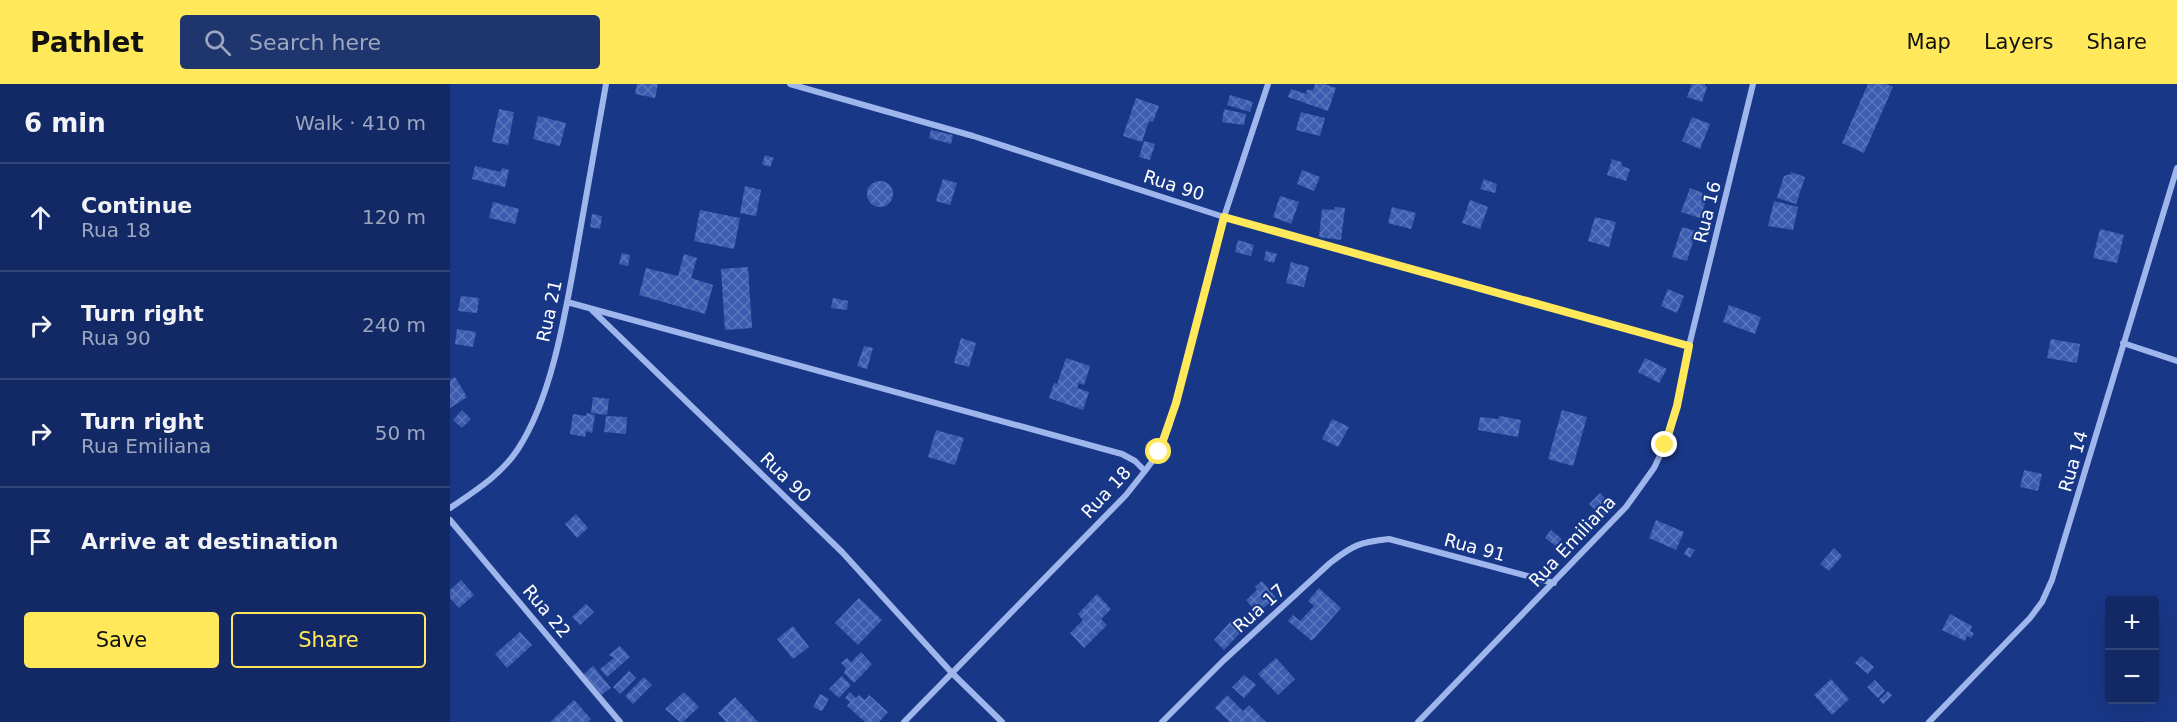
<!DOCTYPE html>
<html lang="en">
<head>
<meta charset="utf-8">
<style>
  :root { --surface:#122965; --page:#1f356e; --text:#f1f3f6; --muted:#9ca6bf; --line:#314579; --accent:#ffe95b }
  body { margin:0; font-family:"DejaVu Sans",sans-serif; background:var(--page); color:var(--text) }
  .controls { position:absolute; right:18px; bottom:18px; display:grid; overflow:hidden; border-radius:6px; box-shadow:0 6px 24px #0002 }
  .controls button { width:54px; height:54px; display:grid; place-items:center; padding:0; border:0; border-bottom:2px solid var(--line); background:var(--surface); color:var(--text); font:30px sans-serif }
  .stop { position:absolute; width:18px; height:18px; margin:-14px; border:4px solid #ffe95b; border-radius:50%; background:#fff }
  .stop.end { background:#ffe95b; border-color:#fff; box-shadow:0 2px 6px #0008 }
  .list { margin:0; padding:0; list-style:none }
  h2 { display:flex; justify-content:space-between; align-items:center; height:78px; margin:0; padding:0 24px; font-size:26px }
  h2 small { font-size:20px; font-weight:400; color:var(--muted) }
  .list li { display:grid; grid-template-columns:39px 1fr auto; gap:18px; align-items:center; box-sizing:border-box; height:108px; padding:0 24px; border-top:2px solid var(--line) }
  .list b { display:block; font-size:22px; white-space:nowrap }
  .list p { margin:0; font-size:20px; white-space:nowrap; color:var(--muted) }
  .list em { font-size:20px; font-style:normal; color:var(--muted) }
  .actions { display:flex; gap:12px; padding:18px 24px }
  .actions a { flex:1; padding:14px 0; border:2px solid var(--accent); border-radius:6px; text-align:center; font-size:21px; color:var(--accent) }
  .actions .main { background:var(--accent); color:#111 }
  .icon { flex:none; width:33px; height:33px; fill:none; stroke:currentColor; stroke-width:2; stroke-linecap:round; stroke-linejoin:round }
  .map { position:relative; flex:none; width:1727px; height:638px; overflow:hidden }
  header { display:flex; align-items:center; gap:36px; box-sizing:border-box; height:84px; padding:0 30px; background:var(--accent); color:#111 }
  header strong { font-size:28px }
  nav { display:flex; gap:33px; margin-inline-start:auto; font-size:21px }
  .search { width:420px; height:54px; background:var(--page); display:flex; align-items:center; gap:15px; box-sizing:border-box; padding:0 21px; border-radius:6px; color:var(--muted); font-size:22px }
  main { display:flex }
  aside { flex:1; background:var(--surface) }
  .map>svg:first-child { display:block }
</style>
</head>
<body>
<header>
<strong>Pathlet</strong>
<div class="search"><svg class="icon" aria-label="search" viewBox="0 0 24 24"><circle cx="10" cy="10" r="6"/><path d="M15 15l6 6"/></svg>Search here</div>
<nav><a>Map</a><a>Layers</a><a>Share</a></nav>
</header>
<main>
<aside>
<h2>6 min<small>Walk · 410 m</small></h2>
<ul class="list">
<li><svg class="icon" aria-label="ahead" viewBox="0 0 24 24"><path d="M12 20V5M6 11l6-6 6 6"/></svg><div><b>Continue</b><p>Rua 18</p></div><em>120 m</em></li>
<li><svg class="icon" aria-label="right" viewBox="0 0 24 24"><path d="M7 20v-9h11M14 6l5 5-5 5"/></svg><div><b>Turn right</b><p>Rua 90</p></div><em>240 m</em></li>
<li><svg class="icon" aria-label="right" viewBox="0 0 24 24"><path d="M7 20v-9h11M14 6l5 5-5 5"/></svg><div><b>Turn right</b><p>Rua Emiliana</p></div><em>50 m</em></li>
<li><svg class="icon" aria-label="arrive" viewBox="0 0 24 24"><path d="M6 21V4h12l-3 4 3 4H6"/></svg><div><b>Arrive at destination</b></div></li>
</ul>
<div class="actions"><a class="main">Save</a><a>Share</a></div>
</aside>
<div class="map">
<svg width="1727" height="638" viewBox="0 0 1727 638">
  <defs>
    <pattern id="building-cross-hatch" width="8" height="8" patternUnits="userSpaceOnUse" patternTransform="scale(1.5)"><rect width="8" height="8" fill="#3c5daf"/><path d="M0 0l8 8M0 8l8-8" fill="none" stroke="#5975bb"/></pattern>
  </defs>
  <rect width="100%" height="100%" fill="#183787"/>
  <path fill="url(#building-cross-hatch)" d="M187,0H208L205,14L185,10Z
    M865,0H874L886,4L878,27L838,13L841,5L856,10L857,6H863Z
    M1242,0H1255V2L1257,3L1252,18L1237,13Z
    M1418,0H1436L1443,3L1414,69L1392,59Z
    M780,11L803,18L800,28L777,21Z
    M686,14L709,22L703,38L699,37L692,58L673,52Z
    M49,25L64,28L58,61L42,58Z
    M774,25L796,30L794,41L772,38Z
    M851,28L875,34L870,52L846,46Z
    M88,32L116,39L110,62L83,55Z
    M1242,33L1260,40L1250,65L1232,57Z
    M481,46L503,51L501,60L479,54Z
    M694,57L705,60L700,76L689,73Z
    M315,71L324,74L320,83L312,80Z
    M1162,75L1171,78L1172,82L1180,85L1176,97L1157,91Z
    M25,82L51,88L52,84L59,86L55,103L22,95Z
    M852,86L870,93L864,107L847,100Z
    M1341,88L1355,93L1346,120L1327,114L1334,92L1341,90Z
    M493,95L507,99L500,121L486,117Z
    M1034,95L1047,100L1045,109L1030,105Z
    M417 110a13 13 0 1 1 26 0a13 13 0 1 1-26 0Z
    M295,102L311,106L306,132L290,129Z
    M1240,104L1258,111L1250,134L1231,128Z
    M830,112L849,118L841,140L823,133Z
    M1020,116L1038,123L1030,145L1012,139Z
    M1324,117L1348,123L1343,146L1318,142Z
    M43,118L69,125L65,140L39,134Z
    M885,123L895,124L891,156L869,153L872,125L884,126Z
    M942,123L966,129L961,145L938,139Z
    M250,126L290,134L284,165L244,157Z
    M142,130L152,132L150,145L140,143Z
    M1145,133L1166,138L1159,163L1138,157Z
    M1232,143L1246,147L1237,177L1222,173Z
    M1650,145L1674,151L1667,179L1643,174Z
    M788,156L804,161L801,172L785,168Z
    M816,167L827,170L824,179L814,176Z
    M172,169L180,171L178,182L169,180Z
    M234,170L247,174L241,194L263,201L255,230L189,211L196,184L228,192Z
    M841,178L859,183L854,203L836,199Z
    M298,183L302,244L275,246L271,185Z
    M1218,205L1234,212L1227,229L1211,222Z
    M11,212L29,214L27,229L8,227Z
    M383,214L398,217L397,226L381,224Z
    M1279,221L1311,233L1305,250L1273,238Z
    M7,245L26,248L23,263L5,260Z
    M511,254L526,259L519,283L504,279Z
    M1601,255L1630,260L1627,279L1597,274Z
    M414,262L423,264L417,285L407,282Z
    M616,274L640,282L634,301L629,299L627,304L639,308L633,326L599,314L604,299L607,300Z
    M1195,274L1217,285L1209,299L1188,288Z
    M5,293L17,313L0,324V296Z
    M143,313L159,315L157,331L141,329Z
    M12,326L21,335L12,344L3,336Z
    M1112,326L1137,333L1123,382L1098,375Z
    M137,329L145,331L142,349L136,347L135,353L120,350L123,330L136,332Z
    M156,332L177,333L176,350L154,348Z
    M1050,332L1071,336L1068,353L1028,346L1030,333L1048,335Z
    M882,335L899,343L888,363L872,355Z
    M486,346L514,354L505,381L478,373Z
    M1574,386L1592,390L1588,407L1570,403Z
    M1150,409L1163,422L1153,433L1139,420Z
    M126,430L138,444L127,454L115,440Z
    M1206,436L1234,448L1226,466L1199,454Z
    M1101,446L1112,455L1106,462L1095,454Z
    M1238,463L1245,466L1240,474L1234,470Z
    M1384,464L1392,472L1379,487L1370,480Z
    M11,496L24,511L9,524L0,514V506Z
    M812,497L826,514L807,529L796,516L807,506L805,503Z
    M869,504L891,524L862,557L838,537L843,531L850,537L864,522L858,517Z
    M647,510L661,525L651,535L657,541L634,564L620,549L633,536L628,530Z
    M409,514L432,536L408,561L385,539Z
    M136,520L144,528L130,541L122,533Z
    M1500,530L1522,542L1520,547L1524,549L1521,554L1517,552L1515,557L1492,546Z
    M781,537L792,547L774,566L764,556Z
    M343,542L359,563L343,575L327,555Z
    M70,548L82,561L57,584L45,570Z
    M170,562L180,573L157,593L150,585L164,574L159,571Z
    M411,568L422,580L404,599L394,589L396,584L391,579L397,574L401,578Z
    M1411,572L1424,583L1418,590L1405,579Z
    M826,574L845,595L828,611L808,590Z
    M143,582L161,604L151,611L134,590Z
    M179,587L186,594L170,610L163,603Z
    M794,591L806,601L794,614L782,603Z
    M392,592L401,601L389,614L379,605Z
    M194,593L202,601L183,620L175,612Z
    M1381,595L1399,615L1382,631L1364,611Z
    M1425,596L1435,607L1428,614L1417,603Z
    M1438,607L1442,611L1433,620L1429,616Z
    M234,608L249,623L233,638H230L215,625Z
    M400,608L406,614L409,611L415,616L419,611L438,628L429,638H415L397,622L400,618L395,614Z
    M370,610L379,615L372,627L363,623Z
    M777,611L793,627L799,621L816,638H780L765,624Z
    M285,613L308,638H276L268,629Z
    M124,616L141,635L138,638H100Z"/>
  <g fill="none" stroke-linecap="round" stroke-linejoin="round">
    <path stroke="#9fb6ed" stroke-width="6" d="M340,0L523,52L774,133L1239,262
      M117,218L672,370L685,377L695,387
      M142,226L392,468L502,589L552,638
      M1673,259L1727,277
      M0,424C25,407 51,391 68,365C102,313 115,231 126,170C136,113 146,57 156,0
      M0,436L170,638
      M454,638L676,411L695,387L709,368L719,343L774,133L818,0
      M712,638L773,577L880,479C903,461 910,458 939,455L1104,499
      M968,638L1176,423L1204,384L1215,361L1227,322L1239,262L1303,0
      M1479,638L1580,534L1592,518L1602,496L1727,84"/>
  </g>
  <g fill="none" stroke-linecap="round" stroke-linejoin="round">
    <path stroke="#ffe95b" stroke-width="8" d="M709,368L726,319L774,133L1239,262L1227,322L1215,361"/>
  </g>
  <g text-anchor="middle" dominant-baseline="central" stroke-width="4.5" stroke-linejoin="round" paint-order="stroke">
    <g font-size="18" fill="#fff" stroke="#183787">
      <text transform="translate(724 101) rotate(18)">Rua 90</text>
      <text transform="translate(1257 128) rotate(-76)">Rua 16</text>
      <text transform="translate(99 227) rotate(-78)">Rua 21</text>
      <text transform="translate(1623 377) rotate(-74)">Rua 14</text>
      <text transform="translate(336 393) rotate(44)">Rua 90</text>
      <text transform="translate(656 408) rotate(-47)">Rua 18</text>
      <text transform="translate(1122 457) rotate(-47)">Rua Emiliana</text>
      <text transform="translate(1025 463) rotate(15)">Rua 91</text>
      <text transform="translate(809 524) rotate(-42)">Rua 17</text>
      <text transform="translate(97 527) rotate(50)">Rua 22</text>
    </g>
  </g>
</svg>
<div class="controls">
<button>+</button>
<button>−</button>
</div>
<div class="stop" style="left:709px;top:368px"></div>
<div class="stop end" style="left:1215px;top:361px"></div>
</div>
</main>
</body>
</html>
